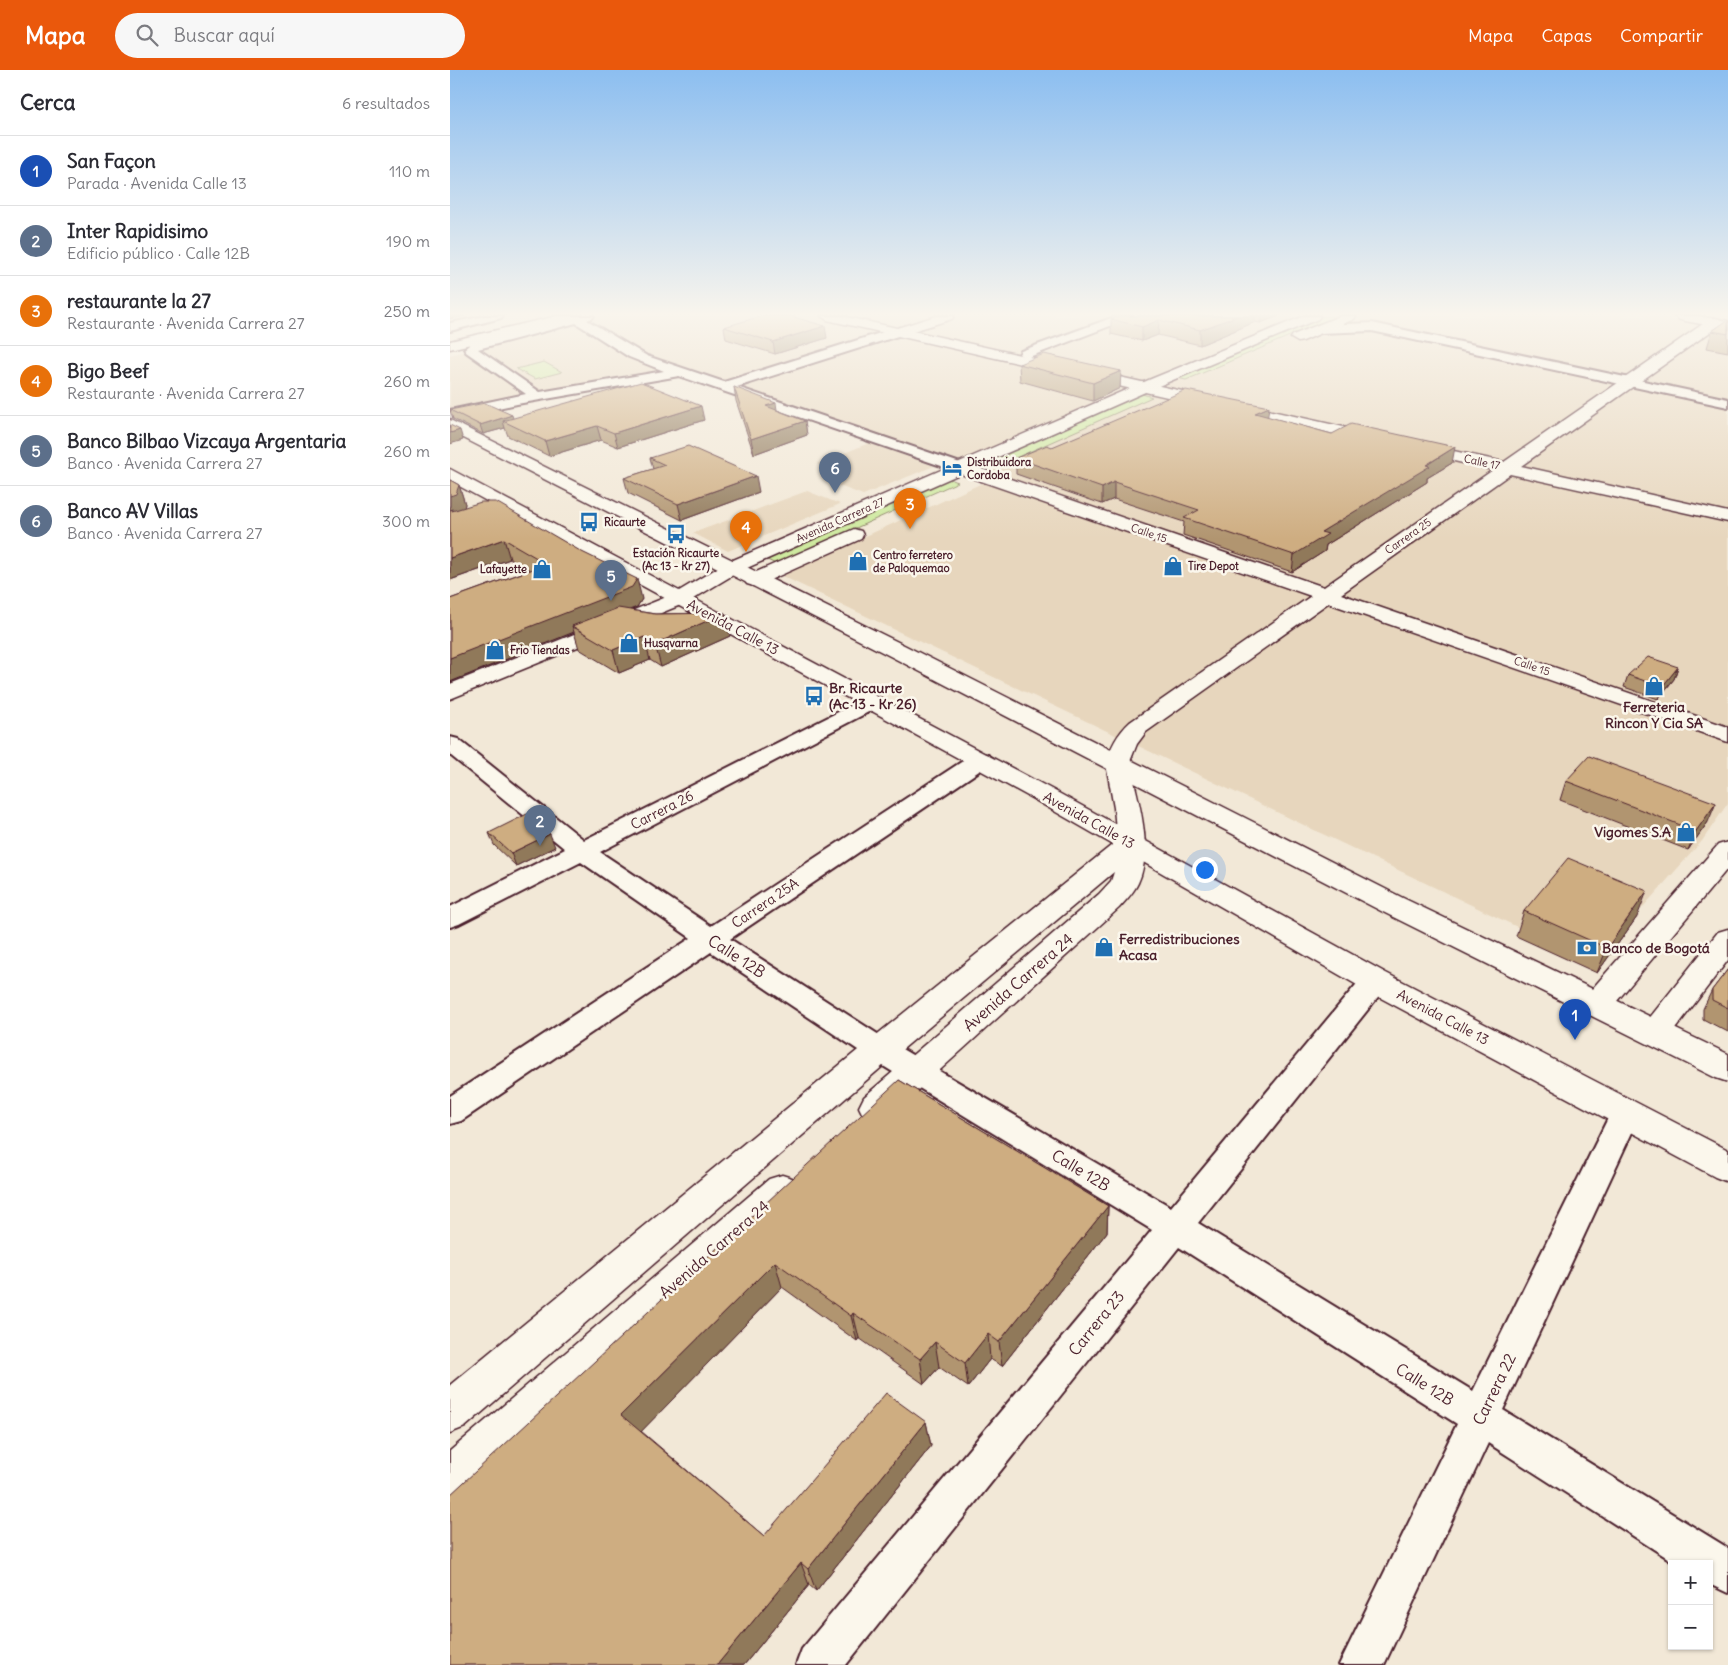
<!DOCTYPE html>
<html lang="es">
<head>
<meta charset="utf-8">
<style>
  :root { --surface:#fff; --page:#f7f7f7; --text:#2b2b33; --muted:#7c7c81; --line:#e1e1e2; --accent:#ea580c }
  body { margin:0; font-family:Delius,sans-serif; background:var(--page); color:var(--text) }
  .controls { position:absolute; right:15px; bottom:15px; display:grid; overflow:hidden; border-radius:0px; box-shadow:0 1px 4px #0004 }
  .controls button { width:45px; height:45px; display:grid; place-items:center; padding:0; border:0; border-bottom:1px solid var(--line); background:var(--surface); color:var(--text); font:25px sans-serif }
  .you { position:absolute; left:754px; top:799px; width:18px; height:18px; margin:-12px; border:4px solid #fff; border-radius:50%; background:#1a73e8; box-shadow:0 0 0 8px #1a73e833 }
  .badge { display:grid; place-items:center; width:32px; height:32px; border-radius:50%; background:var(--accent); color:#fff; font-size:16px; font-weight:700 }
  .pin { position:absolute; translate:-50% -41px; filter:drop-shadow(0 1px 2px #0008) }
  .pin::after { content:''; position:absolute; top:26px; width:18px; height:15px; background:inherit; clip-path:polygon(0 0,100% 0,50% 100%) }
  .list { margin:0; padding:0; list-style:none }
  h2 { display:flex; justify-content:space-between; align-items:center; height:65px; margin:0; padding:0 20px; font-size:21px }
  h2 small { font-size:16px; font-weight:400; color:var(--muted) }
  .list li { display:grid; grid-template-columns:32px 1fr auto; gap:15px; align-items:center; box-sizing:border-box; height:70px; padding:0 20px; border-top:1px solid var(--line) }
  .list b { display:block; font-size:19px; white-space:nowrap }
  .list p { margin:0; font-size:16px; white-space:nowrap; color:var(--muted) }
  .list em { font-size:16px; font-style:normal; color:var(--muted) }
  .icon { flex:none; width:28px; height:28px; fill:none; stroke:currentColor; stroke-width:2; stroke-linecap:round; stroke-linejoin:round }
  .map { position:relative; flex:none; width:1278px; height:1595px; overflow:hidden }
  header { display:flex; align-items:center; gap:30px; box-sizing:border-box; height:70px; padding:0 25px; background:var(--accent); color:#fff }
  header strong { font-size:24px }
  nav { display:flex; gap:28px; margin-inline-start:auto; font-size:18px }
  .search { width:350px; height:45px; background:var(--page); display:flex; align-items:center; gap:12px; box-sizing:border-box; padding:0 18px; border-radius:28px; color:var(--muted); font-size:19px }
  main { display:flex }
  aside { flex:1; background:var(--surface) }
  .map>svg:first-child { display:block }
</style>
</head>
<body>
<header>
<strong>Mapa</strong>
<div class="search"><svg class="icon" aria-label="search" viewBox="0 0 24 24"><circle cx="10" cy="10" r="6"/><path d="M15 15l6 6"/></svg>Buscar aquí</div>
<nav><a>Mapa</a><a>Capas</a><a>Compartir</a></nav>
</header>
<main>
<aside>
<h2>Cerca<small>6 resultados</small></h2>
<ul class="list">
<li><span class="badge" style="background:#1a4fb4">1</span><div><b>San Façon</b><p>Parada · Avenida Calle 13</p></div><em>110 m</em></li>
<li><span class="badge" style="background:#5c6f8a">2</span><div><b>Inter Rapidisimo</b><p>Edificio público · Calle 12B</p></div><em>190 m</em></li>
<li><span class="badge" style="background:#e8710a">3</span><div><b>restaurante la 27</b><p>Restaurante · Avenida Carrera 27</p></div><em>250 m</em></li>
<li><span class="badge" style="background:#e8710a">4</span><div><b>Bigo Beef</b><p>Restaurante · Avenida Carrera 27</p></div><em>260 m</em></li>
<li><span class="badge" style="background:#5c6f8a">5</span><div><b>Banco Bilbao Vizcaya Argentaria</b><p>Banco · Avenida Carrera 27</p></div><em>260 m</em></li>
<li><span class="badge" style="background:#5c6f8a">6</span><div><b>Banco AV Villas</b><p>Banco · Avenida Carrera 27</p></div><em>300 m</em></li>
</ul>
</aside>
<div class="map">
<svg width="1278" height="1595" viewBox="0 0 1278 1595">
  <rect width="100%" height="100%" fill="#f2e8d7"/>
  <filter id="ink" filterUnits="userSpaceOnUse"><feTurbulence type="fractalNoise" baseFrequency=".02" numOctaves="2"/><feDisplacementMap in="SourceGraphic" scale="10" xChannelSelector="R" yChannelSelector="G"/><feConvolveMatrix kernelMatrix="1 2 1 2 8 2 1 2 1" color-interpolation-filters="sRGB"/></filter>
  <g filter="url(#ink)">
    <path fill="#e7d6bd" d="M149,246H1203L1278,260V733L1252,771L1143,893L330,505L550,405L232,300L87,323L0,340V285Z
      M419,373L484,396L413,425L379,412L394,406L367,394Z
      M357,421L390,434L278,481L243,463Z"/>
    <path fill="#cee99f" stroke="#8c8465" d="M874,246H887L736,310L727,308Z
      M94,292L112,302L85,309L66,299Z
      M692,324L702,327L543,398L533,394Z
      M497,408L508,412L326,494L315,489Z"/>
    <g fill="none" stroke-linecap="round" stroke-linejoin="round">
      <defs>
        <path id="minor" d="M34,246H53L51,248L0,261V253Z
          M126,246H144L142,248L137,250L197,286L274,312L443,259H451L453,262L451,265L287,317L516,395L519,398L516,401H506L229,306L67,334L0,348V340L76,324L16,282L14,279L23,272ZM126,253L179,287L214,301L90,322L28,279Z
          M667,246H683L681,248L579,287L575,288L569,284L571,281Z
          M922,253L1278,329V337L922,261L869,263L863,259L869,255Z
          M423,626L430,628L433,632L430,636L150,782L261,856L522,685L530,683L538,685L541,690L538,695L280,869L440,972L721,1137L915,904L925,901L935,904L939,911L935,918L748,1153L1023,1321L1165,1034L1176,1031L1187,1034L1191,1043L1053,1340L1278,1478V1523L1259,1514V1494H1227L1038,1373L934,1595H889L1007,1354L729,1177L396,1595H346L352,1579L702,1160L420,988L261,882L11,1051L0,1054V1026L241,868L131,792L9,854L0,857V837L115,779L0,685V667L8,669L134,770L416,628Z"/>
        <path id="tertiary" d="M371,246H392L447,258L486,246H504L502,249L463,261L925,364L931,366L933,369L931,372L925,374L377,250Z
          M1265,248L1270,249L1271,252L1270,255L1071,396L1278,442V452L1060,404L891,524L1278,657V672L878,533L696,662L687,674L677,699L668,701L659,699L656,694C660,678 667,664 680,652L861,526L505,402L503,398L505,394H517L874,517L1043,400L961,381L959,378L961,375L967,373L1054,392L1260,249Z
          M1278,772V798L1157,943L1146,946L1135,943L1130,935L1135,927L1268,775Z
          M1278,859V890L1216,971L1205,975L1194,971L1189,963L1194,955L1268,862Z"/>
        <path id="secondary" d="M854,246H870L868,249L711,315L288,502L238,532L0,629V614L224,524L274,494L701,309Z
          M890,246H906L904,249L853,271L848,272L841,268L843,265Z
          M404,459L411,461L413,465L411,469L311,514L304,516L297,514L294,510L297,506Z
          M668,687L677,689L680,694C688,730 704,779 688,813C684,822 676,830 669,838L438,1047L426,1050L414,1047L409,1037L414,1027L649,824L661,811L664,802L441,989L15,1357L0,1363V1315L419,971L667,771L664,738L656,694L659,689Z
          M332,1105L345,1109L350,1120L345,1131L16,1426L0,1432V1381L319,1109Z"/>
        <path id="primary" d="M1224,246H1248L1278,251V259L1230,250Z
          M0,350L454,575L953,828L1278,984V1012L1266,1008L933,842L438,585L0,361Z
          M0,399L603,720L936,903L1278,1080V1112L1265,1107L914,919L585,730L0,411Z"/>
        <path id="trunk" d="M107,246H127L125,249L0,279V271Z"/>
      </defs>
      <use href="#minor" stroke="#4a1f2b" stroke-width="4"/>
      <use href="#tertiary" stroke="#4a1f2b" stroke-width="3"/>
      <use href="#secondary" stroke="#4a1f2b" stroke-width="3"/>
      <use href="#primary" stroke="#4a1f2b" stroke-width="3"/>
      <use href="#trunk" stroke="#4a1f2b" stroke-width="3"/>
      <use href="#minor" fill="#fbf7ec" fill-rule="evenodd"/>
      <use href="#tertiary" fill="#fbf7ec" fill-rule="evenodd"/>
      <use href="#secondary" fill="#fbf7ec" fill-rule="evenodd"/>
      <use href="#primary" fill="#fbf7ec" fill-rule="evenodd"/>
      <use href="#trunk" fill="#fbf7ec" fill-rule="evenodd"/>
    </g>
    <path fill="#b1956f" stroke="#4a1f2b" d="M670,246H829L810,253L805,252L750,275L708,265L692,271L661,264V249Z
      M1278,250V282L1257,278L1262,261Z
      M274,257L377,268L325,284L276,269Z
      M569,294L671,301L670,318L643,331L570,311Z
      M284,317L327,340L355,351L357,365L304,384L286,331Z
      M0,340L63,349L254,350L168,377L151,370L99,386L58,366L55,358L33,364L3,349Z
      M818,347L882,364L1002,393L977,408V412L876,475L875,481L842,502L733,465L734,452L664,429L652,434L566,404V388L602,377Z
      M200,388L309,422L232,450L178,423L174,408L203,399Z
      M0,410L9,415L15,434L14,437L192,529L187,537L179,540L205,544L275,543L280,566L211,597L200,590L169,603L129,579L124,562L0,612V529L80,500L60,489L0,510Z
      M1228,597L1224,609L1208,629L1174,617L1178,605Z
      M1116,711L1258,752L1238,780L1110,730Z
      M39,763L105,777L66,796L44,775Z
      M1074,841L1187,847L1147,903L1066,866Z
      M1278,899V962L1253,949V939L1262,920Z
      M449,1010L658,1136L657,1162L552,1296L540,1289L518,1317L489,1297L474,1314L409,1268L407,1271L332,1217L191,1361L314,1466L476,1352L481,1376L366,1521L359,1515L294,1595H0Z"/>
    <path fill="#90795a" stroke="#4a1f2b" d="M0,246H15L0,249Z
      M787,246H805V252L750,275V260Z
      M811,246H829L810,253Z
      M709,250L708,265L692,271V257Z
      M375,256L377,268L325,284L323,272Z
      M671,301L670,318L643,331V313Z
      M326,333L328,347L316,336Z
      M251,336L254,350L168,377L164,363Z
      M819,337L817,352L805,343Z
      M62,345L65,355L53,351L55,358L33,364L30,355Z
      M355,351L357,365L304,384L301,369Z
      M147,356L151,370L99,386L95,371Z
      M10,360L13,370L0,374V363Z
      M1005,377L1002,393L977,408V412L876,475L875,481L842,502L844,485L871,462Z
      M306,406L309,422L232,450L228,434Z
      M664,412V429L652,434V418Z
      M9,415L15,434L13,443L0,447V426Z
      M54,469L60,489L0,510V488Z
      M187,509L192,529L187,537L129,560L122,556L124,562L0,612V588Z
      M275,543L280,566L211,597L205,574Z
      M194,567L200,590L169,603L163,580Z
      M1228,597L1224,609L1208,629L1212,617Z
      M1266,733L1258,752L1238,780L1246,761Z
      M100,764L105,777L66,796L61,783Z
      M1197,821L1187,847L1147,903L1157,878Z
      M658,1136L657,1162L552,1296L549,1272Z
      M325,1192L332,1217L184,1369L171,1345Z
      M403,1243L409,1268L407,1271L401,1246Z
      M538,1264L540,1289L518,1317L515,1293Z
      M485,1272L489,1297L474,1314L470,1289Z
      M476,1352L481,1376L366,1521L358,1499Z
      M351,1493L359,1515L294,1595H267Z"/>
    <path fill="#cead81" stroke="#4a1f2b" d="M312,246H340L375,256L323,272L274,257Z
      M670,246H787L750,260L709,250L692,257L661,249Z
      M1278,250V264L1262,261Z
      M594,284L671,301L643,313L569,294Z
      M191,312L251,336L164,363L147,356L95,371L53,351Z
      M284,317L326,333L316,336L355,351L301,369Z
      M736,320L819,337L805,343L882,364L901,354L1005,377L976,395L980,396L871,462L878,464L844,485L734,448L749,440L664,412L652,418L566,388L597,375L602,377Z
      M35,333L62,345L30,355L0,340Z
      M0,355L10,360L0,363Z
      M238,376L306,406L228,434L174,408L215,395L200,388Z
      M0,410L9,415L6,424L0,426Z
      M31,432H46L132,482L187,509L182,517L0,588V529L97,494L54,469L0,488V440L3,439L2,441Z
      M168,538L205,544L275,543L205,574L194,567L163,580L122,556Z
      M1198,587L1228,597L1212,617L1178,605Z
      M1139,686L1266,733L1246,761L1116,711Z
      M77,744L100,764L61,783L39,763Z
      M1118,788L1197,821L1157,878L1074,841Z
      M1278,899V938L1262,930V920Z
      M449,1010L658,1136L549,1272L538,1264L515,1293L485,1272L470,1289L403,1243L401,1246L325,1192L171,1345L314,1466L436,1323L476,1352L358,1499L351,1493L267,1595H0V1425Z"/>
  </g>
  <linearGradient id="sky" x2="0" y2="1"><stop stop-color="#8cbef0"/><stop offset="0.52" stop-color="#f9f5ed"/><stop offset="1" stop-color="#f9f5ed" stop-opacity="0"/></linearGradient>
  <rect width="1278" height="469" fill="url(#sky)"/>
  <defs>
    <symbol id="hotel-bare" viewBox="-9 -9 18 18"><path d="M-6-4.5h1.5V1H6V5H4.5V3h-9V5H-6ZM-4 0a1.8 1.8 0 1 1 3.6 0ZM.5 0V-2.5h3Q6-2.5 6 0Z" fill="#1f6fb2" stroke="#fbf7ec" stroke-width="2.5" paint-order="stroke"/></symbol>
    <symbol id="bus-bare" viewBox="-9 -9 18 18"><path d="M-5-6H5V4H4V6H2V4H-2V6H-4V4H-5ZM-3.5-4V0h7V-4ZM-3.5 1.2v1.5H-2V1.2ZM2 1.2v1.5H3.5V1.2Z" fill="#1f6fb2" stroke="#fbf7ec" stroke-width="2.5" paint-order="stroke"/></symbol>
    <symbol id="shop-bare" viewBox="-9 -9 18 18"><path d="M-5-2.5h2.3a2.7 3.5 0 0 1 5.4 0H5L5.5 6h-11ZM-1.5-2.5h3a1.5 2.3 0 0 0-3 0Z" fill="#1f6fb2" stroke="#fbf7ec" stroke-width="2.5" paint-order="stroke"/></symbol>
    <symbol id="bank-bare" viewBox="-9 -9 18 18"><path d="M-6-4H6V4H-6ZM0-2.3a2.3 2.3 0 1 0 0 4.6a2.3 2.3 0 1 0 0-4.6Z" fill="#1f6fb2" stroke="#fbf7ec" stroke-width="2.5" paint-order="stroke"/></symbol>
  </defs>
  <g fill-rule="evenodd">
    <use href="#hotel-bare" x="488" y="384" width="28" height="28"/>
    <use href="#bus-bare" x="125" y="438" width="28" height="28"/>
    <use href="#bus-bare" x="212" y="450" width="28" height="28"/>
    <use href="#shop-bare" x="394" y="477" width="28" height="28"/>
    <use href="#shop-bare" x="709" y="482" width="28" height="28"/>
    <use href="#shop-bare" x="78" y="485" width="28" height="28"/>
    <use href="#shop-bare" x="165" y="559" width="28" height="28"/>
    <use href="#shop-bare" x="31" y="566" width="28" height="28"/>
    <use href="#shop-bare" x="1190" y="602" width="28" height="28"/>
    <use href="#bus-bare" x="350" y="612" width="28" height="28"/>
    <use href="#shop-bare" x="1222" y="748" width="28" height="28"/>
    <use href="#shop-bare" x="640" y="863" width="28" height="28"/>
    <use href="#bank-bare" x="1123" y="864" width="28" height="28"/>
  </g>
  <g text-anchor="middle" dominant-baseline="central" stroke-width="5" stroke-linejoin="round" paint-order="stroke">
    <g font-size="11" font-weight="bold" fill="#4a1f2b" stroke="#fbf7ec" text-anchor="start">
      <text x="517" y="392">Distribuidora<tspan x="517" dy="13">Cordoba</tspan></text>
      <text x="154" y="452">Ricaurte</text>
      <text x="226" y="483" text-anchor="middle">Estación Ricaurte<tspan x="226" dy="13">(Ac 13 - Kr 27)</tspan></text>
      <text x="423" y="485">Centro ferretero<tspan x="423" dy="13">de Paloquemao</tspan></text>
      <text x="738" y="496">Tire Depot</text>
      <text x="77" y="499" text-anchor="end">Lafayette</text>
      <text x="194" y="573">Husqvarna</text>
      <text x="60" y="580">Frio Tiendas</text>
    </g>
    <g font-size="11" fill="#4a1f2b" stroke="#fbf7ec">
      <text transform="translate(1032 392) rotate(12)">Calle 17</text>
      <text transform="translate(390 450) rotate(-24)">Avenida Carrera 27</text>
      <text transform="translate(699 463) rotate(19)">Calle 15</text>
      <text transform="translate(958 466) rotate(-35)">Carrera 25</text>
      <text transform="translate(1082 596) rotate(19)">Calle 15</text>
    </g>
    <g font-size="14" fill="#4a1f2b" stroke="#fbf7ec">
      <text transform="translate(283 557) rotate(28)">Avenida Calle 13</text>
      <text transform="translate(212 740) rotate(-27)">Carrera 26</text>
      <text transform="translate(639 750) rotate(29)">Avenida Calle 13</text>
      <text transform="translate(315 833) rotate(-34)">Carrera 25A</text>
      <text transform="translate(993 947) rotate(28)">Avenida Calle 13</text>
    </g>
    <g font-size="14" font-weight="bold" fill="#4a1f2b" stroke="#fbf7ec" text-anchor="start">
      <text x="379" y="618">Br. Ricaurte<tspan x="379" dy="16">(Ac 13 - Kr 26)</tspan></text>
      <text x="1204" y="637" text-anchor="middle">Ferreteria<tspan x="1204" dy="16">Rincon Y Cia SA</tspan></text>
      <text x="1221" y="762" text-anchor="end">Vigomes S.A</text>
      <text x="669" y="869">Ferredistribuciones<tspan x="669" dy="16">Acasa</tspan></text>
      <text x="1152" y="878">Banco de Bogotá</text>
    </g>
    <g font-size="16" fill="#4a1f2b" stroke="#fbf7ec">
      <text transform="translate(287 886) rotate(33)">Calle 12B</text>
      <text transform="translate(568 912) rotate(-41)">Avenida Carrera 24</text>
      <text transform="translate(631 1100) rotate(31)">Calle 12B</text>
      <text transform="translate(264 1179) rotate(-41)">Avenida Carrera 24</text>
      <text transform="translate(646 1253) rotate(-51)">Carrera 23</text>
      <text transform="translate(975 1314) rotate(32)">Calle 12B</text>
      <text transform="translate(1044 1319) rotate(-64)">Carrera 22</text>
    </g>
  </g>
</svg>
<div class="controls">
<button>+</button>
<button>−</button>
</div>
<div class="you"></div>
<div class="pin badge" style="left:1125px;top:970px;background:#1a4fb4">1</div>
<div class="pin badge" style="left:90px;top:776px;background:#5c6f8a">2</div>
<div class="pin badge" style="left:460px;top:459px;background:#e8710a">3</div>
<div class="pin badge" style="left:296px;top:482px;background:#e8710a">4</div>
<div class="pin badge" style="left:161px;top:531px;background:#5c6f8a">5</div>
<div class="pin badge" style="left:385px;top:423px;background:#5c6f8a">6</div>
</div>
</main>
</body>
</html>
